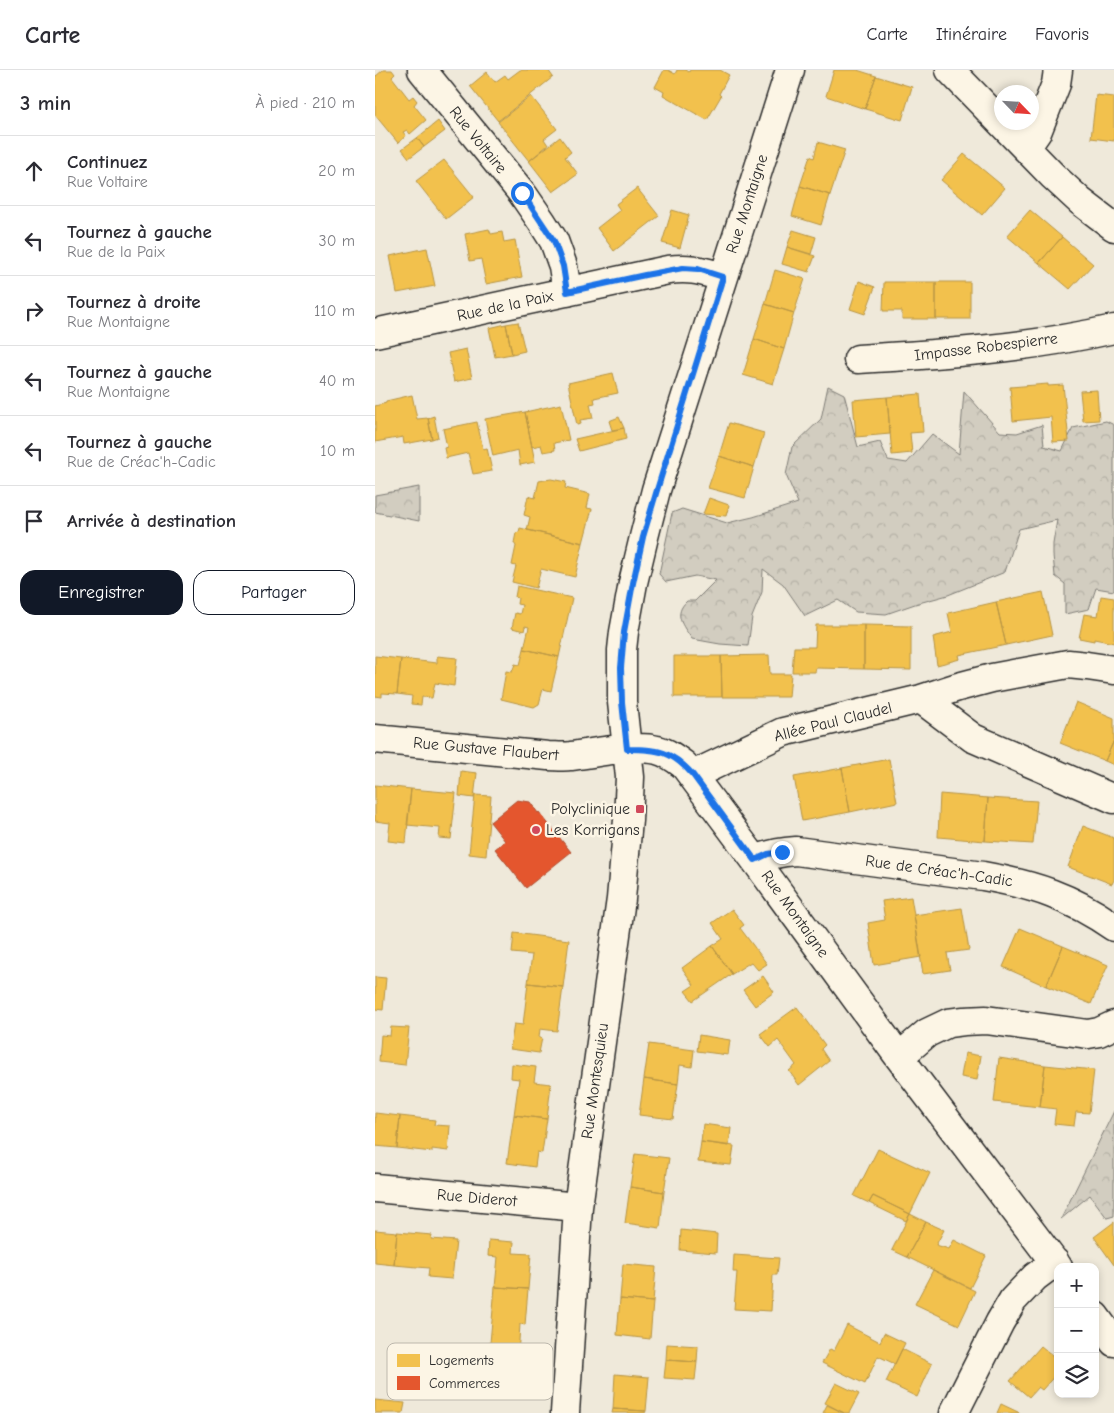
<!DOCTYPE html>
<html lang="fr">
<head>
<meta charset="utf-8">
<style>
  :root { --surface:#fff; --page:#f7f7f7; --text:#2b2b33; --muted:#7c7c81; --line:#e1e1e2; --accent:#111827 }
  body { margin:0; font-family:"Comic Neue",sans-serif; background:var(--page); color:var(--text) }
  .controls { position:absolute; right:15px; bottom:15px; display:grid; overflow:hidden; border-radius:10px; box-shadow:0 2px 8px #0003 }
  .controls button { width:45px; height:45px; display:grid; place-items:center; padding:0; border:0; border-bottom:1px solid var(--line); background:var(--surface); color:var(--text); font:25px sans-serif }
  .compass { position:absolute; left:619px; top:15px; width:45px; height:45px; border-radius:50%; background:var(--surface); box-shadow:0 2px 8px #0003; rotate:115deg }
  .stop { position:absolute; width:15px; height:15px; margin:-11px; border:4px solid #1a73e8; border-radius:50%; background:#fff }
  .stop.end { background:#1a73e8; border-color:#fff; box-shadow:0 1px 5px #0008 }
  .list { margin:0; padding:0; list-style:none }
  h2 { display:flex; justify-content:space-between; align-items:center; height:65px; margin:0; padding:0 20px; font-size:21px }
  h2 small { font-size:16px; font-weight:400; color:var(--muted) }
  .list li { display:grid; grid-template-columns:32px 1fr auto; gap:15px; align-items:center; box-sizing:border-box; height:70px; padding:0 20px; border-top:1px solid var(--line) }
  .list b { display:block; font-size:19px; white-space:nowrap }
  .list p { margin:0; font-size:16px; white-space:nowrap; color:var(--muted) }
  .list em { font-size:16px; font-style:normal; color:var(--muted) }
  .actions { display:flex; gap:10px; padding:15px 20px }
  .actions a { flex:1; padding:11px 0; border:1px solid var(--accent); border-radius:15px; text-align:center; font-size:18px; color:var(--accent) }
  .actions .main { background:var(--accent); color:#fff }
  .icon { flex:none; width:28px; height:28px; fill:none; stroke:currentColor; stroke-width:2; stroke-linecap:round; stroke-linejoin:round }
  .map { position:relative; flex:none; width:739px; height:1343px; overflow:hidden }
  header { display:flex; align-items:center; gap:30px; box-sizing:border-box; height:70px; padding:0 25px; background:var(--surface); border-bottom:1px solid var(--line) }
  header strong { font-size:24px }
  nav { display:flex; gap:28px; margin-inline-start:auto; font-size:18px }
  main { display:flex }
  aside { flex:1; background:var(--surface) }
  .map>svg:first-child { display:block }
</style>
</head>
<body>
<header>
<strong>Carte</strong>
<nav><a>Carte</a><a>Itinéraire</a><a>Favoris</a></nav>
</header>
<main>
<aside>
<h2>3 min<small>À pied · 210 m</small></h2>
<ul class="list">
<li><svg class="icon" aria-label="ahead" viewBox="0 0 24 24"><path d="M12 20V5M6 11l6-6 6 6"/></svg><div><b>Continuez</b><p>Rue Voltaire</p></div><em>20 m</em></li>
<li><svg class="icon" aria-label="left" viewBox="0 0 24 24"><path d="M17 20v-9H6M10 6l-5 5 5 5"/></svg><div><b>Tournez à gauche</b><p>Rue de la Paix</p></div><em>30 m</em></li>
<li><svg class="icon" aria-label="right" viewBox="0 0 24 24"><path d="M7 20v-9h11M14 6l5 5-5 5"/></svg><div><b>Tournez à droite</b><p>Rue Montaigne</p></div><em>110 m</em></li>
<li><svg class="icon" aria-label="left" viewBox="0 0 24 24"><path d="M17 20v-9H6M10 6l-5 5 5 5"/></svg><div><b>Tournez à gauche</b><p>Rue Montaigne</p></div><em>40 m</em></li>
<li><svg class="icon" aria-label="left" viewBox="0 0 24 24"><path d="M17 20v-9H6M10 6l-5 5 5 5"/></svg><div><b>Tournez à gauche</b><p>Rue de Créac'h-Cadic</p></div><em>10 m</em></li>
<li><svg class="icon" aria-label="arrive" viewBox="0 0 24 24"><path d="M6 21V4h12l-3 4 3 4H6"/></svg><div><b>Arrivée à destination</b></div></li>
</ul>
<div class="actions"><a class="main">Enregistrer</a><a>Partager</a></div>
</aside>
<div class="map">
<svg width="739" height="1343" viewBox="0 0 739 1343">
  <defs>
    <pattern id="forest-crowns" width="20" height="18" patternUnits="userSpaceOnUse" patternTransform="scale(1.25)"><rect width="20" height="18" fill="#d2cdc0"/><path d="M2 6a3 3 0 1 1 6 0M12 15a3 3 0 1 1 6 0" fill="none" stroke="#b4b0a5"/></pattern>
  </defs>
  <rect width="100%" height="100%" fill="#efe9da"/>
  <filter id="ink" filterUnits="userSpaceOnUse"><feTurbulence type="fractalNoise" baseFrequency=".02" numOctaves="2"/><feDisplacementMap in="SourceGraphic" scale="10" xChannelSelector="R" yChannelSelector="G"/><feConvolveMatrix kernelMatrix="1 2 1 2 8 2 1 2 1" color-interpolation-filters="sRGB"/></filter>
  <g filter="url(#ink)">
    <path fill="url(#forest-crowns)" stroke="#7e7c76" d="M453,316L469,324L483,377L505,372L513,390L532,393L557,364L584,384L589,321L625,362L642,363L667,355L669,376L687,381L698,358L731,351L739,355V521L721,518L714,539L690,544V514L680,506L678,485V474L682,450L644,459L630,502L573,525L540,534L511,544L481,542L463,530L430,546L408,514L388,499L387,522L377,547L373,576L345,574L317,569C307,555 298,544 312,531H320L341,510L320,506L291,512L284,504L297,443L307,439L352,453L378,447L423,433L411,405L417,377L446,349Z
      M44,417V451L0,442V425Z
      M739,1041V1146L732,1148L715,1125L686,1149Z"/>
    <path fill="#f2c14e" stroke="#b69444" d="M8,0H17L20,4L17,7L34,29L38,26L42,31L39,35L51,50L35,64L32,60L28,62L31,66L23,73L0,45V7Z
      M145,0H173L178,7L123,51L95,16L112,2L120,12L130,5L133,9Z
      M289,0H293L300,4L302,0H311L314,2L315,0H345L354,5L344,24L346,26L332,50L288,25L289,22L280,17Z
      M459,0H482L501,6L490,39L451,26Z
      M501,6L537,17L527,50L490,39Z
      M721,25L739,27V71L716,68Z
      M156,26L182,59L169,69L173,75L154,91L123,52Z
      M63,51L70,61L49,77L42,68Z
      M185,67L196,82L190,87L203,104L178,122L154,91Z
      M42,68L49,77L34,88L27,79Z
      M443,72L470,80L455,125L425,116L435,86L439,88Z
      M589,84L630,118L607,145L566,110Z
      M69,90L99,127L71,149L41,111Z
      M425,116L455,125L446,155L417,146Z
      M262,118L284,146L239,181L222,158L245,140L241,134Z
      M297,140L314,145L305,178L287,173Z
      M655,140L687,167L664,193L632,166Z
      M114,159L116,164L127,162L129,172L140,170L147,207L111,214L106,189L95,191L90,164Z
      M418,160L441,167L436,184L412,177Z
      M687,167L718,194L695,219L664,193Z
      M412,177L440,186L434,202L407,194Z
      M52,178L60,216L22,223L15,186Z
      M400,200L430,209L419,243L390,234Z
      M484,211L500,217L490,244L475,239Z
      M509,212H561V249H527V241H508Z
      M561,212H595V249H561Z
      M390,234L419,243L409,279L379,269Z
      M143,252L150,281L137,284L131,254Z
      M131,254L137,284L120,287L114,258Z
      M379,269L409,279L398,314L368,305Z
      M91,279L97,308L79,312L73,283Z
      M238,303L243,323L219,328L220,333L215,334L218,348L205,350L206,354L202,355L193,313Z
      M673,314V316L688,315L694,371L678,372L676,347L638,351L635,317Z
      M722,320L724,350L708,351L705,321Z
      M545,324L548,362L535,363L537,383L517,385L512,327Z
      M37,325L42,349L53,348L57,369L29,374L28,367L0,372V336L11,333V331Z
      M512,327L515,364L481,367L478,330Z
      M186,334L194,370L179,373L180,380L168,382L166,375L157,377L150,342Z
      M150,342L160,392L145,395L143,380L118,386L110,349Z
      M59,346L63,367L57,369L53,348Z
      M244,347L249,358L237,360L234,351Z
      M102,352L108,379L112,378L117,401L98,404L93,383L71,388L69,378L72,377L68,359Z
      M354,353L389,363L379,397L344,386Z
      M249,358L251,369L204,381L200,369Z
      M344,386L379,397L370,428L333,418Z
      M176,409L191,412L190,418L215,424L212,438L217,439L208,473L152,460L155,447L149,445L153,426L160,428L164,411Z
      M334,428L354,435L351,446L328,444Z
      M145,458L208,473L200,507L166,499L161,518L137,512L141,496L137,495L141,476L139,473L141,463L144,462Z
      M142,516L197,528L184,587L149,579L154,557L150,556L149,561L137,558L140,543L145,544L147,535L142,534L143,528L140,527Z
      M668,522L677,565L631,575L621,532Z
      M726,526L739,528V573L719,569V571L704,568L709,544L723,546Z
      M621,532L631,575L584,585L585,589L562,595L558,567L577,562L573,543Z
      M441,555H489V599L441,598L440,602H417L419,577H440Z
      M489,555L536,556V600L489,599Z
      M149,579L184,587L176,621L168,619L164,634L159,637L126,629L131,601L137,602L140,594L145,595Z
      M394,585L395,604H416L414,627H347L346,586Z
      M0,586L26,589L22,624L7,623V627L0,626Z
      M62,586L82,588L79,616L60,613L57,628L47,627L46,635L36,634L37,626L22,624L26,589L62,593Z
      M299,586H346L347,627H299Z
      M701,632L739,648V670L730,691L685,673Z
      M739,670V695L730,691Z
      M514,689L522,732L475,742L467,698Z
      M467,698L475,742L427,751L419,707Z
      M86,701L102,703L99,728L84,726Z
      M0,715L36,719L31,773L13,771L15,753L0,751Z
      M36,719L81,723L76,769L64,768L65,758L32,755Z
      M565,724L613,728L610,771L563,767Z
      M100,725L116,726L111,786L94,784Z
      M613,728L662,731L658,774L610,771Z
      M708,756L739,768V810L737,814L693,797Z
      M536,827L546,887L499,895L493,853L510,850L507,831Z
      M587,838L594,880L572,883L575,900L548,904L539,845Z
      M357,839L369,855L365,858L392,894L383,900L376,892L357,904L337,876L348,869L337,853Z
      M645,858L688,876L671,916L628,897Z
      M139,863L194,870L188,917L153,913L157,885L137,883Z
      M337,876L357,904L318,931L310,921L319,915L307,898Z
      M688,876L733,895L716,934L671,916Z
      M388,906L399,922L380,936L368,920Z
      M0,907L11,908L8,940L0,939Z
      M153,913L188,917L182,961L165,959L164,968H167L164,983L135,979L139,954L148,955Z
      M422,937L450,975L446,979L454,991L424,1015L414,1001L421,995L403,970L395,977L385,964Z
      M16,957L34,958L30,995L4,992L6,965L15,966Z
      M324,965L355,970L353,985L322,981Z
      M274,974L319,980L317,997L305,995L303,1014L269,1009Z
      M590,983L606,986L602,1010L586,1007Z
      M624,988L670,995L665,1037L619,1032Z
      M137,994L161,997L159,1012L176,1014L172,1049L139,1045L144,1009L136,1008Z
      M670,995L719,1000L714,1043L701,1042L699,1056L679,1054L681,1039L665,1037Z
      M269,1009L303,1014L298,1049L264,1045Z
      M0,1043L25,1046L22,1078L0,1076Z
      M139,1045L172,1049L167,1083L162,1082L160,1097L132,1093Z
      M25,1046L60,1050L59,1055L75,1056L73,1081L57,1079V1082L22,1078Z
      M328,1054L356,1058L354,1076L326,1072Z
      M326,1072L359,1076L356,1095L323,1092Z
      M503,1079L555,1103L535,1144L498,1126L494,1133L479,1126Z
      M260,1084L294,1088L289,1122L255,1117Z
      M255,1117L289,1122L285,1158L250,1153Z
      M498,1126L535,1144L531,1151L494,1133Z
      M535,1144L551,1152L532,1187L517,1180Z
      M551,1152L569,1160L561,1175L574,1179L579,1170L611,1186L595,1218L532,1187Z
      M739,1152V1195L719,1167Z
      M0,1160L22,1162L19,1195L0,1193Z
      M306,1160L342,1164L341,1183L305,1180Z
      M22,1162L57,1165L56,1169L81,1171L77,1209L53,1207L54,1198L19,1195Z
      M114,1170L139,1172L138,1183L156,1184L153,1219L120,1217L123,1187L113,1186Z
      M359,1185L404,1188L402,1205H398L396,1241L359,1239L362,1202H358Z
      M248,1194L281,1197L278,1232L245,1229Z
      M558,1200L600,1221L584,1255L540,1234Z
      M120,1217L153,1219L150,1255L145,1254L143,1287L114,1284Z
      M245,1229L278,1232L275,1269L242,1265Z
      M472,1255L505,1272L509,1263L530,1273L520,1294L503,1286L490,1314L447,1293L455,1279L459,1281Z
      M292,1274L323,1276L322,1292L291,1290Z
      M666,1276L683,1290V1302L667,1320L663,1317L654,1327L635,1311Z
      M527,1279L557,1294L542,1327L511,1312Z
      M291,1290L322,1292L320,1310L289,1308Z
      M240,1304L274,1307L271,1341L238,1339Z
      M461,1313L484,1324L474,1343H469L450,1333Z
      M0,1330L30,1333L28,1343H0Z
      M626,1334L645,1343H622Z
      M452,1335L469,1343H448Z
      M238,1339L271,1341L270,1343H237Z"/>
    <path fill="#e4572e" stroke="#ac4a2d" d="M142,730L155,732L163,743L164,742L196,782L151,818L120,779L130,771L115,752Z"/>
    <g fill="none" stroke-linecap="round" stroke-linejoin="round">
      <defs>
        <path id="minor" d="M47,0L147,123L167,152L179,171L188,196L192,222
          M575,0L678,106L705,131L739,157
          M651,78L662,62L681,14L683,0
          M0,263L293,200C317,197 326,201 348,207
          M483,289C569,284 655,278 739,259
          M546,629L598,668L739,729
          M0,669L173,686C180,686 189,687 196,686C221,683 258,674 282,680C292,682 301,689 309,695L380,790L524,987L683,1197
          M318,705L408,662L546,629L583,617L617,608L693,594L712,596L739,600
          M380,790C394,784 406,782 421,781L608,806C659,815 696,827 739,857
          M524,987L552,963L573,953L589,951L611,950L713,964L724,962L739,955
          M0,1118L203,1137
          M720,1246L739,1272
          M190,1343L203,1137L246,829L253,750L255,707L247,632V580L249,562L258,513L269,467L281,420L415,0
          M579,1343L625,1252L638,1230L660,1207L680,1192"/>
      </defs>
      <use href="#minor" stroke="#2b2b2b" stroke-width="31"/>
      <use href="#minor" stroke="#fcf5e5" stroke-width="28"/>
    </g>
  </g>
  <g fill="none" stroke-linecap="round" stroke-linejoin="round" filter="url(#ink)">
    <path stroke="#1a73e8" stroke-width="6" d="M147,123L179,171L188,196L192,222L270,205L308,198L323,199L348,207L282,420L268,467L258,513L249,562L246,598L247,632L252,679C284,679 297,681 318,705L380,790L393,784L407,782"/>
  </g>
  <g fill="#d1495b" stroke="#fcf5e5" stroke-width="2">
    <rect x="260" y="734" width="10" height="10" rx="2.5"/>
    <circle cx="161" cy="760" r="5"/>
  </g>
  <g text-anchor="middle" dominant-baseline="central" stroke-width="5" stroke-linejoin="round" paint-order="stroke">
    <g font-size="16" fill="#2b2b2b" stroke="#fcf5e5">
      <text transform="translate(103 70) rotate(51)">Rue Voltaire</text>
      <text transform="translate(372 134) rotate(-72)">Rue Montaigne</text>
      <text transform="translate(130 236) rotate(-12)">Rue de la Paix</text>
      <text transform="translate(611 277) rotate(-7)">Impasse Robespierre</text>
      <text transform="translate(458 652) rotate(-14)">Allée Paul Claudel</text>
      <text transform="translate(111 679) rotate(5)">Rue Gustave Flaubert</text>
      <text transform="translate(564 801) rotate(8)">Rue de Créac'h-Cadic</text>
      <text transform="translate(420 844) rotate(54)">Rue Montaigne</text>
      <text transform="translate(220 1011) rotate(-82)">Rue Montesquieu</text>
      <text transform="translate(102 1128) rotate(5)">Rue Diderot</text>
    </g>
    <g font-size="16" fill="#2b2b2b" stroke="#fcf5e5" text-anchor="end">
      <text x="255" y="739">Polyclinique</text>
      <text x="171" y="760" text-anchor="start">Les Korrigans</text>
    </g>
  </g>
  <rect x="12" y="1273" width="166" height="57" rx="8" fill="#fcf5e5" stroke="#bdb8ad" stroke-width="1"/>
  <rect x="22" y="1284" width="23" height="13" fill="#f2c14e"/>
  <rect x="22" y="1306" width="23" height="14" fill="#e4572e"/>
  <g font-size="14" fill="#2b2b2b">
    <text x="54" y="1295">Logements</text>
    <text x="54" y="1318">Commerces</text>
  </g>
</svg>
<div class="controls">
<button>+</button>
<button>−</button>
<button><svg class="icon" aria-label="layers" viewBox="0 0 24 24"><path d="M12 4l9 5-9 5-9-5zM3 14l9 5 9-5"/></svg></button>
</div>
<svg class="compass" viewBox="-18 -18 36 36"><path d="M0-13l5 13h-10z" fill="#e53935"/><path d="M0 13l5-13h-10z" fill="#7c7c81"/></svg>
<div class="stop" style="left:147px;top:123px"></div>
<div class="stop end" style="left:407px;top:782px"></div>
</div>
</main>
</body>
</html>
